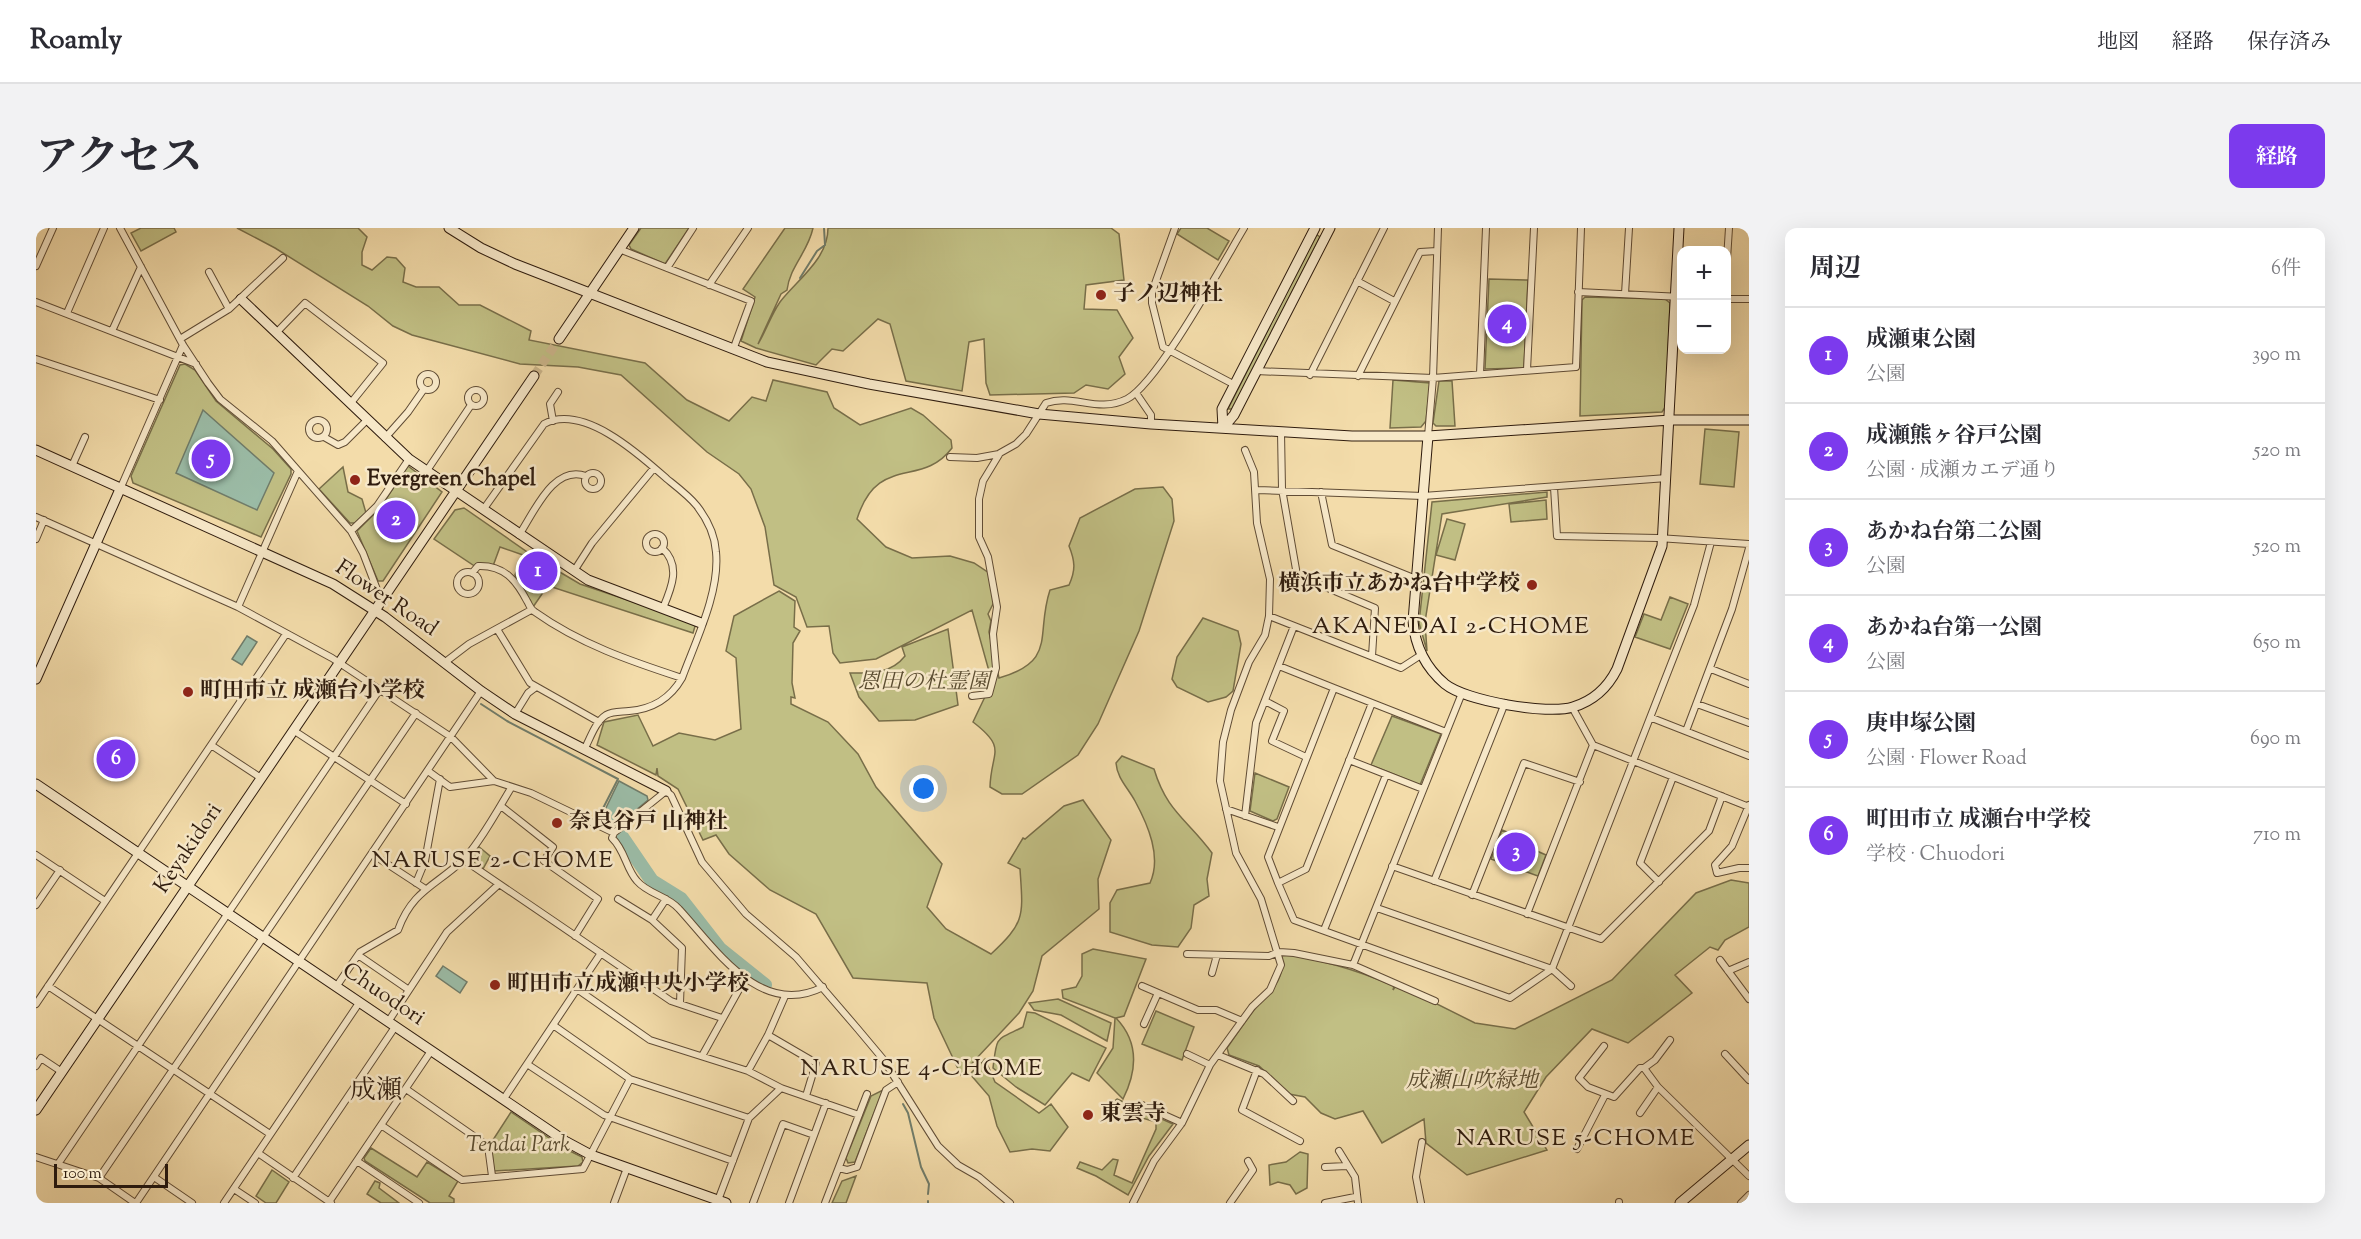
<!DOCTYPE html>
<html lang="ja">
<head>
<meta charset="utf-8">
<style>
  :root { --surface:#fff; --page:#f2f2f3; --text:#2b2b33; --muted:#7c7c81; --line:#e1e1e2; --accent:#7c3aed }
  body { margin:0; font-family:"Sorts Mill Goudy","Noto Serif JP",serif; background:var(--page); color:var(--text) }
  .controls { position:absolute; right:18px; top:18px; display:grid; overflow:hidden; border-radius:12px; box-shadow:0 6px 24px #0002 }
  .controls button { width:54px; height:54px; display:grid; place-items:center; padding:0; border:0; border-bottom:2px solid var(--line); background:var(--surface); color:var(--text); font:30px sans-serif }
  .scale { position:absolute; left:18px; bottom:15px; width:114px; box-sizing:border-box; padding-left:6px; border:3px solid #2f1c0e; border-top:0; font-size:16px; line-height:21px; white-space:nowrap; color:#2f1c0e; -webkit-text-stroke:4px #f7e8c8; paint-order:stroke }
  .you { position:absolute; left:888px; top:561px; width:21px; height:21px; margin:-15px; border:4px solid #fff; border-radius:50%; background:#1a73e8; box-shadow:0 0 0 9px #1a73e833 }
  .badge { display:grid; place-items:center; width:39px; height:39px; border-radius:50%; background:var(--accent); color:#fff; font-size:20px; font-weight:700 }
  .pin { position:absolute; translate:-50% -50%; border:3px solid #fff; box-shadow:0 2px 6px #0006 }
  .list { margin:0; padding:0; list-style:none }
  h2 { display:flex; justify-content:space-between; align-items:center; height:78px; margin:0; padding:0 24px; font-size:26px }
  h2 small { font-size:20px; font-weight:400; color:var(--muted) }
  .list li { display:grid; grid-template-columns:39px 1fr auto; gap:18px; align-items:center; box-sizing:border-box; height:96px; padding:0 24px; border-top:2px solid var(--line) }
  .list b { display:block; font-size:22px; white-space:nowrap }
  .list p { margin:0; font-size:20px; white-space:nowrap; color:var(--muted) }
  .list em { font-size:20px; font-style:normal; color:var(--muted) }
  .map { position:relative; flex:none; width:1713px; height:975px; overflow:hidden; border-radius:12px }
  header { display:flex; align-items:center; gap:36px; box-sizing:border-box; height:84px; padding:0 30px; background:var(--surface); border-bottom:2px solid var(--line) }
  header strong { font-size:28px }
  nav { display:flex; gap:33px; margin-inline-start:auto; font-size:21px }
  .intro { display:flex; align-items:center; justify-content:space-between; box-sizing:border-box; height:144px; padding:0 36px }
  h1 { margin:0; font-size:42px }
  .button { padding:15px 27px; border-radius:12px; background:var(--accent); color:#fff; font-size:21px; font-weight:700 }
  main { display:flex; gap:36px; padding:0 36px }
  aside { flex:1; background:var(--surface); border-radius:12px; box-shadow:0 6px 24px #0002 }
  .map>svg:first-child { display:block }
</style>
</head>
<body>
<header>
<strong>Roamly</strong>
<nav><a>地図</a><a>経路</a><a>保存済み</a></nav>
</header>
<div class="intro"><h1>アクセス</h1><a class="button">経路</a></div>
<main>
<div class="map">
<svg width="1713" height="975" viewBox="0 0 1713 975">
  <rect width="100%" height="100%" fill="#f3dcaa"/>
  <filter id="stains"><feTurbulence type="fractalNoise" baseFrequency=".00333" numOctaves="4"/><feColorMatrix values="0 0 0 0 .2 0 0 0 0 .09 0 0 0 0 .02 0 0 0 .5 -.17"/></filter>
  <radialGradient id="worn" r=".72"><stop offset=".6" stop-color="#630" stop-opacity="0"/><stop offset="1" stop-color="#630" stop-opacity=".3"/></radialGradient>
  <path fill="#c1bf84" stroke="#786e49" stroke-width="1.5" d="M105,0H138L140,4L105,23L95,5Z
    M201,0H322L331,9L326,24V37L336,42L351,29L360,30L369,40L367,54L380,59H403L423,77H444L495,103L493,112L609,135L651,172L693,193L716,169L730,173L737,152L791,164L798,180L824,197L875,180L887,187L915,212L916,220C885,261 842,225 821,291L850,319L876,330L914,328L938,335L956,347L960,370L952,386L955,393L953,404L963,450C1022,433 999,407 1014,362L1033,357C1040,342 1039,333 1033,318L1044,290L1099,261L1127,259L1136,271L1138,293L1103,403L1062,496L1042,527L986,566H966L954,559C955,523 972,521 937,494L956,454L936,382L840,431L804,435L797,425L793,398L771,399L760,369L738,357L729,299L715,261L703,246L671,224L585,147L542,139L484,136L376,107L357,98L332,78L239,20Z
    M605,0H653L629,36L595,21L593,17Z
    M749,0H777C772,24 754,38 751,62L745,66L722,116C730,103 735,87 744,74C762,51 792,31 792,0H1075L1083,6L1088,52L1050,57L1048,81L1081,82L1097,110L1083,129L1089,146L1072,161L1050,157L1038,165L954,167L950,155L948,111L933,114L926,163L870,153L854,96L842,91L807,123L796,121L780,137L720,120L705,113L719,69L707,61Z
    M1145,0H1171L1193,13L1182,32L1141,6Z
    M1280,6L1284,9L1197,181H1192Z
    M1453,51L1492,52L1488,140L1449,141Z
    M1549,69L1629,71L1634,75L1630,178L1626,184L1544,188L1546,72Z
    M149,136L159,142L180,173L237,221L255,241V246L225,309L97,255L95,248L144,137Z
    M1357,152L1394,155L1390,193L1385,199L1354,200Z
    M1403,153H1416L1419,198H1400L1397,195Z
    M1669,201L1703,204L1698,259L1664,256Z
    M372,238L406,264L347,353H342L321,303L344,280Z
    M307,239L312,264L326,271L330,285L319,295H314L283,261Z
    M1511,264V269L1406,286L1389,394L1391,423L1383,395L1396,274Z
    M1510,272L1511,291L1475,294L1473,276Z
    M428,280L500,330L544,356L660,395L657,405L513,358L506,360V366L497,379L479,347L487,327L464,319L457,338L440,339L398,311L419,282Z
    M1411,291L1429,296L1419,332L1400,327Z
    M743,363L759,373L758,399L764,403L757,415L756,455L759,470L755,469V476L792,494L822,526L840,559L906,636L891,679L910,701L955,726C990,694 987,687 984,641L972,635L987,610L989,611L1028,578L1047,572L1075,612L1062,651L1063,681L1006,728L997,763L983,785L925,847L898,790L891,755L817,750L780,686L734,662L693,626L680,607L667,612L642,561L622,548L621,540L620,547L561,517L568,494L602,487L617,518L643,505L679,512L705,501L700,430L690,423L698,388Z
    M1634,369L1652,376L1634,421L1599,409L1608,386L1625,392Z
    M1167,390L1202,403L1205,416L1197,463L1190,469L1172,474L1141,459L1136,451L1141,429Z
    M912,401L922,477L879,492L843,493L823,469L814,445C835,445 855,446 869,428L866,419Z
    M1356,488L1405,506L1384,557L1335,537Z
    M1086,528L1118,541C1131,584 1151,591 1176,625L1171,651L1173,668L1158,677L1155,700L1142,719L1116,717L1074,704V675L1081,662L1114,655C1126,629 1112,597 1099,573C1092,560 1081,550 1080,535Z
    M1219,545L1253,559L1241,591L1237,593L1214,583Z
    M1466,602L1496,614L1494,620L1510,627L1502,648L1455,631Z
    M442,618L454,628L447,641L436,634L435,629Z
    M1695,652L1713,655V699L1689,712L1682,722L1674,719L1639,747L1656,765L1592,815L1556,801L1510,849L1488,884L1511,922L1431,947L1390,915L1388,891L1346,915L1327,883L1299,891L1285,885L1269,869L1253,866L1223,838L1193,827L1191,820C1200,807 1209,794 1218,782C1233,764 1251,752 1245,726C1285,731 1321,742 1358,758L1357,762L1361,756L1439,795L1479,801L1576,752L1660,665Z
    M1057,721L1110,731L1088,788L1080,790C1103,814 1101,843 1087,871L1061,845L1077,820L1079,790L1027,770L1026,762L1040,759L1046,748V726Z
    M1022,771L1075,795L1071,813L1025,787L998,782L993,775Z
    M1120,783L1158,799L1146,832L1106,816Z
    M991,784L999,785L1070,820L1053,853L1036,845L1009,877L980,859L957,840C961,807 959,813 987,799Z
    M949,831L959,854L1003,885L1015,876L1032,899L1014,923L996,921L974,924L961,898L953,868L934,846Z
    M847,862L819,934L812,935L810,930L835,868Z
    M1081,871L1137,896L1113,928L1092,967L1060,948L1041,940L1044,934L1066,942L1077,931L1082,932L1078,947L1096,955L1120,901V894L1093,886L1076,875Z
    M475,884L528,920L546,929L547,934L542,938L458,943L455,915Z
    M335,920L381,949L391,934L422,953L413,968L418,971V975H394L329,933L328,930Z
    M1264,924L1272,926L1271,960L1260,966L1254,957L1242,954L1234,957L1233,937L1250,934Z
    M236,942L253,954L240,975H230L220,968Z
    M820,948L810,975H796L806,953Z
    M339,953L344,955L343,960L363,975H345L331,966Z"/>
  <path fill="#9bbca7" stroke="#707c6a" stroke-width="1.5" d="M167,182L238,245L221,282L140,245Z
    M211,408L221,414L206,437L196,431Z
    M583,553L611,568L612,572L582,597H576L566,588Z
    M407,738L431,754L424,765L400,748Z"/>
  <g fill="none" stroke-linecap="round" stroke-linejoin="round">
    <path stroke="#707c6a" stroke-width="2" d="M764,50L781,23L789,17L788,0
      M445,476L471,493L582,551L562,590L576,599
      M867,876L872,885L885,939L893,956L892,966
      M892,975V973"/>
    <path stroke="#9bbca7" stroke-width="14" d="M586,609L616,653L645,671L684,721L729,757"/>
    <path stroke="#ccb68b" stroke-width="9" stroke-dasharray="9 4.5" stroke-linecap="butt" d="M498,148L523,111"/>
    <defs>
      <path id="street" d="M84,0L147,117L172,155L184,171L236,213L315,303L327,325L345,372
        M1139,0L1116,64V75L1127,119L1199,157
        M583,21L715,73L697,122
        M0,38L17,0
        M631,40L657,0
        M173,44L193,81
        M1690,47L1693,0
        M1321,53L1358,73
        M673,57L712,0
        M1542,64L1646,69
        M1589,66L1593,0
        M1690,71H1713
        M0,74L160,136
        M31,85L68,0
        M76,103L105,39
        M240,105L269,75L347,135L314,176
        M144,111L193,81L247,30
        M0,131L124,172
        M1491,142L1498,0
        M1220,143L1397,150L1540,139L1545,0
        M1444,146L1450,0
        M384 154a8 8 0 1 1 16 0a8 8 0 1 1-16 0Z
        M1274,147L1348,0
        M1322,148L1384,24L1401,23
        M432 170a8 8 0 1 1 16 0a8 8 0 1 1-16 0Z
        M1100,165L1115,187V196
        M273 201a9 9 0 1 1 18 0a9 9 0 1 1-18 0Z
        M517,193L514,176L522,164
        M1245,204L1246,261L1261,347L1339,380L1336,428
        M1392,208L1397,150L1402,0
        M288,209L302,217L309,214L330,193
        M349,210L372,184L388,161
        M914,229L941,230L963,226
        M36,238L49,209
        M390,244L435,177
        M549 253a8 8 0 1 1 16 0a8 8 0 1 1-16 0Z
        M85,259L147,117
        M1518,259L1521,308L1622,310L1713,316
        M1221,262L1387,268L1631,250
        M1285,264L1296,317L1380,351
        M447,282L508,196C547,175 604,227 631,251C641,259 653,268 661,278C671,291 679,307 680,324C684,364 660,412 646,450C634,471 617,481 593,483C586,484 577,483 570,487C559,494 554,511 548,522
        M0,289L202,379L296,430L415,509L458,553L495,565L578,605
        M315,303L341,278L373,231
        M610 315a9 9 0 1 1 18 0a9 9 0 1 1-18 0Z
        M483,307C498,285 517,236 550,248
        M0,311L8,292
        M626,320C645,337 636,359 627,380
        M538,343L556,315L618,240
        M421 355a11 11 0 1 1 22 0a11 11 0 1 1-22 0Z
        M436,345L442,338C468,337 480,352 491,373C494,378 494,381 499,384C544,416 594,433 646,450
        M202,379L262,243
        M1233,388L1365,440L1385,427
        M461,401L494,455L563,494
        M408,435L433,416L495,382
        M1243,438L1298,460
        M1675,441L1713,456
        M936,468L953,466L960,440L957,406L961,379L952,329L943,309V271L947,253L964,225L980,216L990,206L1010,175C1038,165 1061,186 1091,171C1122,155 1187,35 1208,0
        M1229,473L1248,483L1236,513L1270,529
        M1336,475L1270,641L1242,655L1258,692L1474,770L1516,741L1658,377L1675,314
        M1661,476L1713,495
        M1536,479L1557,517L1713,579
        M479,486L492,465L500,459
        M1616,490L1713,528
        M257,502L370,576
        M1650,503L1696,381L1713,320
        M175,517L225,550
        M1313,532L1387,561
        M392,543L414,559L458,553
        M1713,577L1696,618L1679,637L1681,645L1703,640H1713
        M465,578L517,619L508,633L562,671L539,708
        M1190,581L1242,599
        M1209,588L1220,495L1258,398
        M336,626L388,660
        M0,627L69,673
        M428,632L635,773L686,790
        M1356,638L1565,711L1673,603L1686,568
        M1398,653L1469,475
        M1623,654L1604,635L1637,549
        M380,655L389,633L404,551
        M1242,655L1232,629L1298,460L1410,504
        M1436,667L1488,535L1544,554
        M582,671L616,692
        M630,671L616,692L646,720L644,775
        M0,677L24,642
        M1341,680L1516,741L1535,758
        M1491,686L1557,517
        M1288,702L1350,547
        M1151,726L1233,728L1243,724L1258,725L1317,737L1399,773
        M322,727L373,762
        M1684,732L1713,771
        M1317,737L1426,465
        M1692,743L1713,734
        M1176,745L1181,727
        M12,758L234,906
        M1106,758L1162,782H1180L1206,793
        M300,759L324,724L362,702C376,663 399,658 426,633C442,618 463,580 475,560
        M787,759C724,791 679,720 643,681C632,668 612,666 601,653C590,641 589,622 576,610L578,605L630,563L635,567L666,634L710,686L760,729L821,800L847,831L902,918L922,937L943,949L974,975
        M541,761L614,812L712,843L745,860L823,887
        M0,776L250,406
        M352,794L411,704L462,657
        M1108,796L1122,765
        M517,797L594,851L713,890
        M732,807L780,835L770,868
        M1568,818L1543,850L1552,859L1578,869L1604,840H1608L1622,859L1713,948
        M1151,826L1174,837
        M1689,826L1713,852
        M1182,827L1228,846L1257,873
        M666,828L710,749
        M491,836L568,887L697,933
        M0,838L5,830L26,844
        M1608,840L1619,832L1634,812
        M1221,842L1206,882L1264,913
        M712,843L732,807L749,768
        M370,861L452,918L456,948
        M467,872L565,725
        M1106,877L1146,895
        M1604,885L1622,859
        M345,897L426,952L547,941L594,851
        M1541,921L1569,867
        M1303,923L1319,949L1322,975
        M222,925L295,975
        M0,929L63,950L99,975
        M321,933L383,975
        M22,936L344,461
        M1289,939L1311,938
        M803,940L811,942L821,939L850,862L862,854
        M118,949L156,975
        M63,950L380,485
        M257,950L359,799
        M198,961L219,975
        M293,974L395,823
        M1583,974V975
        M100,975L445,463
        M188,975L323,775
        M578,975L591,940
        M681,975L713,890L745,860
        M717,975L747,896L778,907
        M753,975L790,875
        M789,975L831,866
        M1097,975L1118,933L1146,895L1174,837L1216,779L1234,762L1245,737L1225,671L1200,625L1184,553L1187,514L1195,482L1213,434L1229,407L1233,388L1234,351L1221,295L1218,244L1209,222
        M1194,975L1217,942L1212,933
        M1289,975L1319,969
        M1385,975L1380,949L1386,914
        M1705,975L1713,967"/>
      <path id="secondary" d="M413,0L445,20L479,36L731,134L833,156L1003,186L1115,196L1316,208H1392L1635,192H1713
        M205,71L373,231L552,352L665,395
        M523,111L598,0
        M1187,200L1198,187L1294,0
        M1187,200L1186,181L1279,0
        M1392,208L1377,393C1379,418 1389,439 1409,456C1430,473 1512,487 1537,479C1557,473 1572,459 1581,441L1626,318L1643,0
        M0,222L297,356L349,389L445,463L479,486L630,563
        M0,451L85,259
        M0,556L529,913L555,927L690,975
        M0,882L498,148
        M1644,975L1713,917"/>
    </defs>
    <use href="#street" stroke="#604c35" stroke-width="8"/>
    <use href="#secondary" stroke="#2f1c0e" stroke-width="11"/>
    <use href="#street" stroke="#f7e8c8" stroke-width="6"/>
    <use href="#secondary" stroke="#f7e8c8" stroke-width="9"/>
  </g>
  <g fill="#8f2418" stroke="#f7e8c8" stroke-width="2">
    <circle cx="1065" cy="67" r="6"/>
    <circle cx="319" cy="252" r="6"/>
    <circle cx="1496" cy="357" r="6"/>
    <circle cx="152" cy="464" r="6"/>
    <circle cx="521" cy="595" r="6"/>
    <circle cx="459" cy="757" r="6"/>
    <circle cx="1052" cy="887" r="6"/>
  </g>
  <g text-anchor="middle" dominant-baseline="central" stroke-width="5" stroke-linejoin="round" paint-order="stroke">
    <g font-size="22" font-weight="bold" fill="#2f1c0e" stroke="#f7e8c8" text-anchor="start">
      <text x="1077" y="67">子ノ辺神社</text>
      <text x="331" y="252">Evergreen Chapel</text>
      <text x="1484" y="357" text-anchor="end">横浜市立あかね台中学校</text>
      <text x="164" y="464">町田市立 成瀬台小学校</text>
      <text x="533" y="595">奈良谷戸 山神社</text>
      <text x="471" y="757">町田市立成瀬中央小学校</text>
      <text x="1064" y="887">東雲寺</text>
    </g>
    <g font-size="22" fill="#2f1c0e" stroke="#f7e8c8">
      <text transform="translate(350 371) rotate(34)">Flower Road</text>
      <text transform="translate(153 621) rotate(-56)">Keyakidori</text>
      <text transform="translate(347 767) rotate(34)">Chuodori</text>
    </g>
    <g font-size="22" font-style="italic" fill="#5b4d31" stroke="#f7e8c8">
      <text x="888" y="455">恩田の杜霊園</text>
      <text x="1436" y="854">成瀬山吹緑地</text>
      <text x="482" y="918">Tendai Park</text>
    </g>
    <g font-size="24" letter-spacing="1.5" fill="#2f1c0e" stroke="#f7e8c8">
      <text x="1415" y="399">AKANEDAI 2-CHOME</text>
      <text x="457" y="633">NARUSE 2-CHOME</text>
      <text x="886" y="841">NARUSE 4-CHOME</text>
      <text x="1540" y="911">NARUSE 5-CHOME</text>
    </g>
    <g font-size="26" fill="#2f1c0e" stroke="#f7e8c8">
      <text x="340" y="863">成瀬</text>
    </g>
  </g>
  <rect width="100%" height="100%" filter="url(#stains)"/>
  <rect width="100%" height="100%" fill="url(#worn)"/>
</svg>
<div class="controls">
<button>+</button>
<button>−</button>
</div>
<div class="scale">100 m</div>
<div class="you"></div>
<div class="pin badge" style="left:502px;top:343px">1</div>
<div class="pin badge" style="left:360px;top:292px">2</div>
<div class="pin badge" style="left:1480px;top:624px">3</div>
<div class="pin badge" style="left:1471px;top:96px">4</div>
<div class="pin badge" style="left:175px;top:231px">5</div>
<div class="pin badge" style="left:80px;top:531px">6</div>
</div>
<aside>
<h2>周辺<small>6件</small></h2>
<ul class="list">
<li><span class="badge">1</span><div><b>成瀬東公園</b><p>公園</p></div><em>390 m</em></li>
<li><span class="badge">2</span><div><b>成瀬熊ヶ谷戸公園</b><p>公園 · 成瀬カエデ通り</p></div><em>520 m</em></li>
<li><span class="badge">3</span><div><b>あかね台第二公園</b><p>公園</p></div><em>520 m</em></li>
<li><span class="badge">4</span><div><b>あかね台第一公園</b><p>公園</p></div><em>650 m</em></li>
<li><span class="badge">5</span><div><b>庚申塚公園</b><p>公園 · Flower Road</p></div><em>690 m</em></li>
<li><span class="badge">6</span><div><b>町田市立 成瀬台中学校</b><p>学校 · Chuodori</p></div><em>710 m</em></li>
</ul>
</aside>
</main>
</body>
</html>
